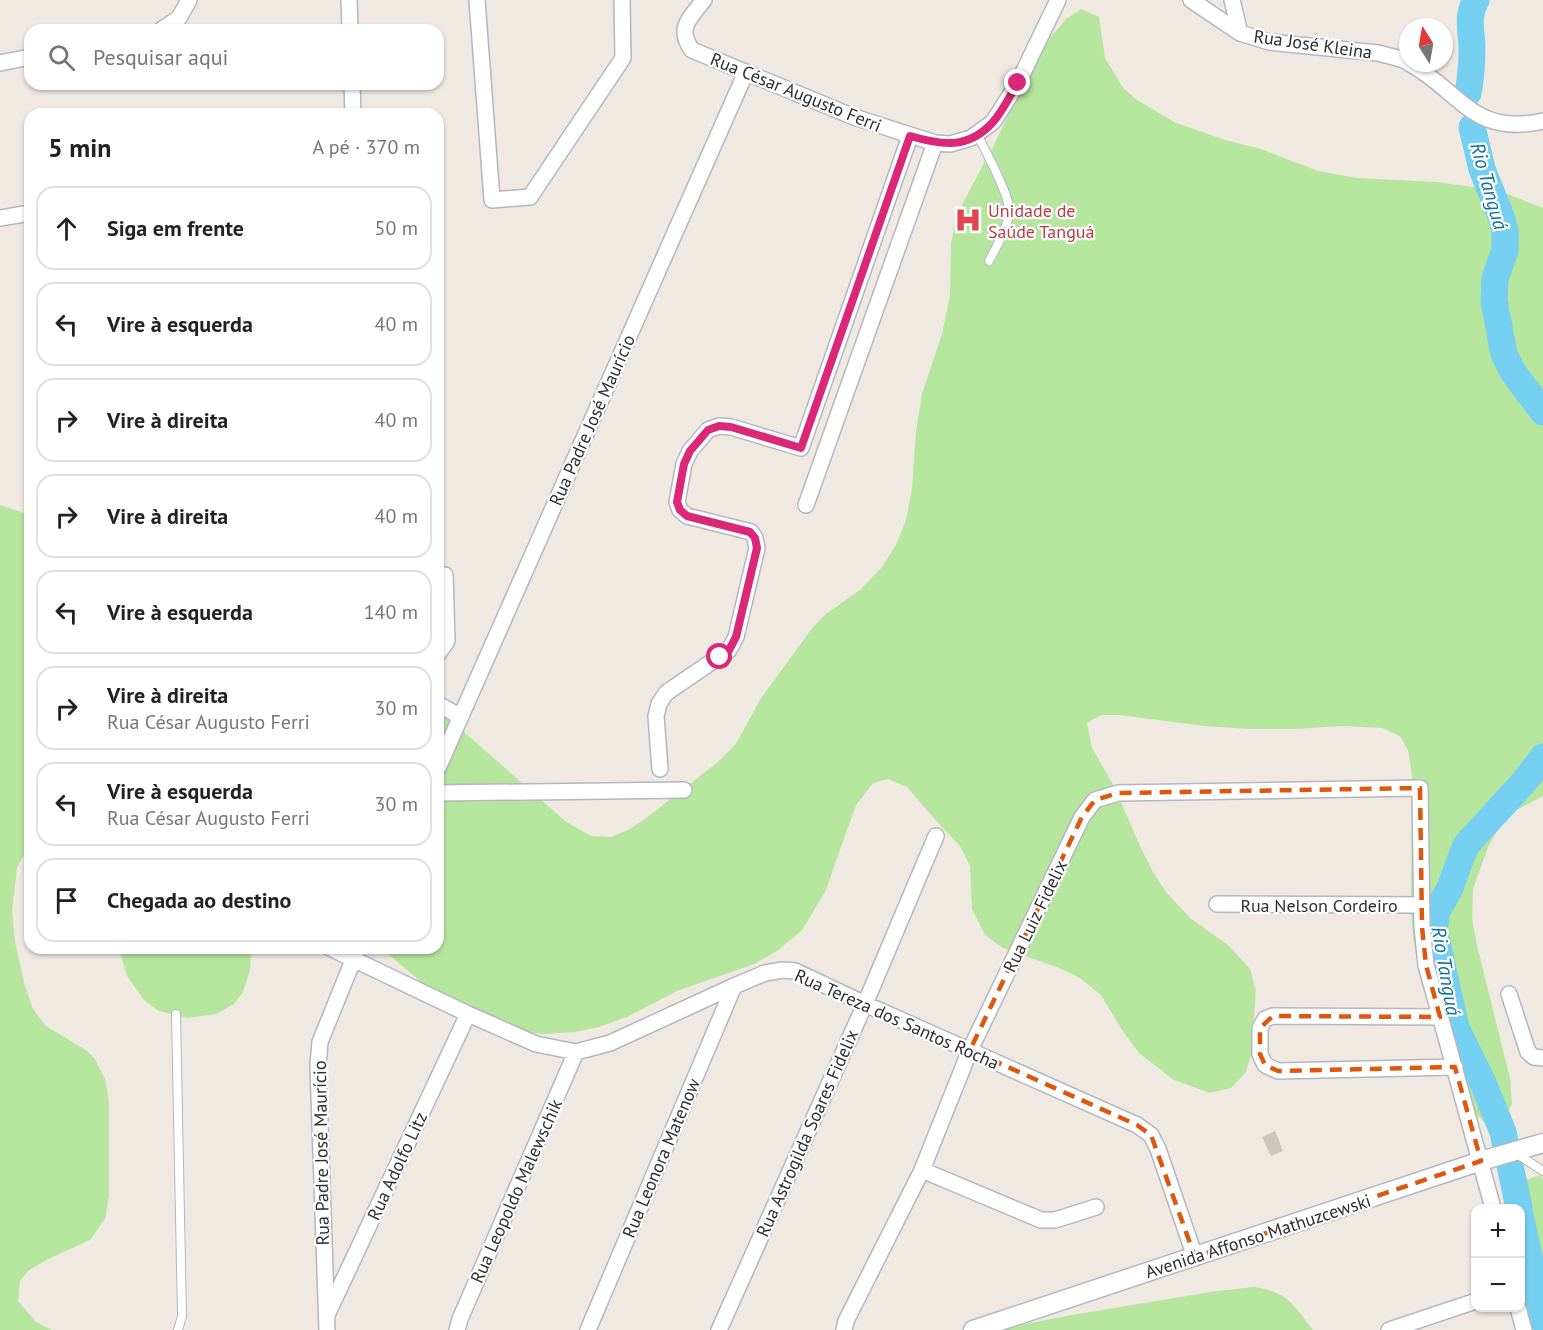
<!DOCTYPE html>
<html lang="pt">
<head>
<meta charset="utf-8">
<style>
  :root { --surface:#fff; --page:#f2f2f2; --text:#222; --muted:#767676; --line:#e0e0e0 }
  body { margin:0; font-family:"PT Sans",sans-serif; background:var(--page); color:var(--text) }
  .controls { position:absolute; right:18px; bottom:18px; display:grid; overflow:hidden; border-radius:12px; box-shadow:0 2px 4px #0004 }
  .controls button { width:54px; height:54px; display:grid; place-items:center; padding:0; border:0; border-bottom:2px solid var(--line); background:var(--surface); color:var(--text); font:30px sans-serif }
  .compass { position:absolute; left:1399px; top:18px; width:54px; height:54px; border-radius:50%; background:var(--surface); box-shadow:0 2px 4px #0004; rotate:349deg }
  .stop { position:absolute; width:18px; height:18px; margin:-14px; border:4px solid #db2777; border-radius:50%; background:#fff }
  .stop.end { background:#db2777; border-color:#fff; box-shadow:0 2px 6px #0008 }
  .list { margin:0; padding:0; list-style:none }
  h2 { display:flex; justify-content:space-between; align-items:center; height:78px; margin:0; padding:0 24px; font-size:26px }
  h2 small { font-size:20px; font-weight:400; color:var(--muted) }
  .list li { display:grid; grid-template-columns:39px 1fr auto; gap:18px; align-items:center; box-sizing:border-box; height:84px; margin:0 12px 12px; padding:0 12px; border:2px solid var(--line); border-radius:18px }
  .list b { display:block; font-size:22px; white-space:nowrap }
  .list p { margin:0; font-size:20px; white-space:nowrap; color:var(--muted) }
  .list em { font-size:20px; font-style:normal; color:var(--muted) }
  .icon { flex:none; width:33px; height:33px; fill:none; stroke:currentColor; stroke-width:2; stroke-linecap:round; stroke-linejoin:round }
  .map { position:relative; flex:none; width:1543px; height:1330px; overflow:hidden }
  .search { position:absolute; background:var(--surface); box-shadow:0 2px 4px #0004; left:24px; top:24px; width:420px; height:66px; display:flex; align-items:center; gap:15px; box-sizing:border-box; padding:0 21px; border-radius:18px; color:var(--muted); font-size:22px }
  .panel { position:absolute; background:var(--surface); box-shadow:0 2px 4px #0004; left:24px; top:108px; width:420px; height:846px; border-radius:18px }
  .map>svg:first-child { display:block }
</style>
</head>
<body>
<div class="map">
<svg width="1543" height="1330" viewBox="0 0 1543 1330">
  <rect width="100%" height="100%" fill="#efe9e1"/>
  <path fill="#b6e59e" d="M1081,9L1099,17L1105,58L1123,88L1137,100L1176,123L1225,140L1261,149L1318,171L1357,178L1436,182L1480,188L1505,193L1543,208V796L1515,811L1498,829L1488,847L1473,889L1472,919L1477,945L1510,1078L1512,1104L1501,1126L1486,1124L1476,1114L1464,1092L1432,1012L1418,963L1413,939L1411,906L1412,775L1408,750L1400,736L1382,728L1343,726L1295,729H1250L1205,726L1119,715H1101L1087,723L1092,748L1115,788L1139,844L1153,872L1166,892L1190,918L1228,945L1250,969L1256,990L1251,1054L1246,1072L1231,1088L1210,1093L1174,1080L1139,1053L1122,1030L1101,995L1080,978L1059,968L1003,948L985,935L972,909L970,866L960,846L939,824L907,787L888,779L873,783L856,805L825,892L802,930L777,951L754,964L677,991L629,1016L599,1027L575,1032L542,1034L516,1030L440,998L381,948H438V709L565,821L591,836L611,837L632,828L654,812L718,762L736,744L761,698L813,627L826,614L860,590L883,566L897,543L906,520L912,489L916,431L922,394L942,334L950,296L951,244L955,223L965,199L996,141L1026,77L1051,37L1066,19Z
    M0,505L30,515V844L17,868L12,911L15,942L25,986L33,1009L46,1026L87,1051L95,1059L105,1079L109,1102V1196L105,1219L90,1240L48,1259L28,1271L20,1281L18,1301L36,1322L52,1330H0Z
    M119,948H251L250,970L243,992L234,1004L216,1014L187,1018L159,1011L144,1000L127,976Z
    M1541,1175L1543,1181V1330H1530L1521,1295L1520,1208H1501C1512,1185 1517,1183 1541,1175Z
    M1254,1287C1288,1292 1293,1305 1313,1330H994L1072,1315L1217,1291Z"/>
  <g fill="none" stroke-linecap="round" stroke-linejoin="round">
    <path stroke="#75cff0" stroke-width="27" d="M1468,93C1471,78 1472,62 1472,46C1471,30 1467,15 1476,0
      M1472,127L1482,169L1502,219L1505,231V250L1495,279L1494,301L1504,354L1513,372L1543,412
      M1519,1208L1503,1132L1483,1083L1456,1028L1434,929L1437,911L1450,888L1462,855L1467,844L1524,782L1543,757
      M1520,1215L1543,1320"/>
  </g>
  <path fill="#cbc7bf" d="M1275,1131L1283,1151L1271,1156L1262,1137Z"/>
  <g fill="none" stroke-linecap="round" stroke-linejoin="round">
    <defs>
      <path id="service" d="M977,134C986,152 1007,190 1009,208C1010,224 996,248 989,261
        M176,1014L182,1316L178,1330
        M1517,1154L1543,1171"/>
      <path id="minor" d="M349,0L350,30
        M477,0L492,200L530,197L623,58L622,0
        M704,0C690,18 676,28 692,50L854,117L935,143L950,144L971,138L993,122L1018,83L1058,0
        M1191,0L1240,33L1269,42L1378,53L1401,59L1408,62
        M1232,0L1240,33
        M161,30L179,18L189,0
        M0,63L30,57
        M1409,63C1460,91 1473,137 1543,121
        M352,84L353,114
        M0,218L30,213
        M806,505L935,143
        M438,654L447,641L445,575
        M438,704L461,717
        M438,768L746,72
        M660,769L656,716L659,704L666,693L729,650L736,637L757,548L755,538L751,532L687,516L680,510L677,502L684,464L690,451L708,430L719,426L731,427L801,448L910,136
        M438,793L684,790
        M1217,904L1422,905
        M330,948L468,1014L536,1044L576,1052L610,1043L734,986L765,973L783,970L795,971L865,1004L1137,1125L1151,1135L1158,1149L1195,1257
        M1509,994L1528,1052L1534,1057L1543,1058
        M1440,1017L1273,1016L1265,1019L1260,1028V1054L1265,1065L1278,1071L1455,1067
        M922,1170L1041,1220H1055L1096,1207
        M1518,1308L1524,1330
        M327,1315L468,1014
        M327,1330L318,1065L320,1042L358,948
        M457,1330L460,1319L576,1052
        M588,1330L734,986
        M719,1330L865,1004L936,836
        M844,1330L846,1321L922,1170L970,1050L1082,817L1095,800L1118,793L1420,788L1422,927L1426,965L1493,1208
        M1389,1330L1476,1301"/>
      <path id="tertiary" d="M973,1330L1481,1161L1543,1143"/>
    </defs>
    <use href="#service" stroke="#b4b7c1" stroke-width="10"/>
    <use href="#minor" stroke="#b4b7c1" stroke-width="18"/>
    <use href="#tertiary" stroke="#b4b7c1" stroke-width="21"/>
    <use href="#service" stroke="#fff" stroke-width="8"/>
    <use href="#minor" stroke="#fff" stroke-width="15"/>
    <use href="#tertiary" stroke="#fff" stroke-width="18"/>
  </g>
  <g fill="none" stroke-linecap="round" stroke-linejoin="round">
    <path stroke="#db2777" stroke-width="8" d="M720,657L729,650L736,637L757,548L755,538L750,532L687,516L680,510L677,502L684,464L690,451L708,430L719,426L731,427L801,448L910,136C941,145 968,150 993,122C1003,111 1010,95 1018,83"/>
  </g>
  <path fill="none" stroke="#df570e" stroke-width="4.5" stroke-dasharray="12 8" stroke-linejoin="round" d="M1420,788L1422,927L1426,965L1440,1017L1273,1016L1260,1028V1054L1265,1065L1278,1071L1455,1067L1481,1161L1195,1257L1151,1135L1137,1125L970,1050L1082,817L1095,800L1118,793Z"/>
  <defs>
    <symbol id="hospital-bare" viewBox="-9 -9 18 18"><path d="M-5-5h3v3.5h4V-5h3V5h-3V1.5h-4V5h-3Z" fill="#e0444e" stroke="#fff" stroke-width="2.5" paint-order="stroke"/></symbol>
  </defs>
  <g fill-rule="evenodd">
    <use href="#hospital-bare" x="949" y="201" width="38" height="38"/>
  </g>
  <g text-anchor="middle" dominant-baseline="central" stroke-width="4.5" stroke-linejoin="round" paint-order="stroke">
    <g font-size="18" fill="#2e2e2e" stroke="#fff">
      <text transform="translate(1313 44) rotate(8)">Rua José Kleina</text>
      <text transform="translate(796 92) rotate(22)">Rua César Augusto Ferri</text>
      <text transform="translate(592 420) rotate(-66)">Rua Padre José Maurício</text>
      <text x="1319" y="905">Rua Nelson Cordeiro</text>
      <text transform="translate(1035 916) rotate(-64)">Rua Luiz Fidelix</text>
      <text transform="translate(897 1019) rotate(24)">Rua Tereza dos Santos Rocha</text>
      <text transform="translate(807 1133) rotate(-66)">Rua Astrogilda Soares Fidelix</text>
      <text transform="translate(321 1153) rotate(-91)">Rua Padre José Maurício</text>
      <text transform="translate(661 1158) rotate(-67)">Rua Leonora Matenow</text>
      <text transform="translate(397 1166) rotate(-65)">Rua Adolfo Litz</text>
      <text transform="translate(516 1191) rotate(-66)">Rua Leopoldo Malewschik</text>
      <text transform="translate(1258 1236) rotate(-18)">Avenida Affonso Mathuzcewski</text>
    </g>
    <g font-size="18" fill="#be3a42" stroke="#fff" text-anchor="start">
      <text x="988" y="210">Unidade de<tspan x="988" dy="21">Saúde Tanguá</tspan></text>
    </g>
    <g font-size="20" font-style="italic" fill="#0d6fa3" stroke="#fff">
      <text transform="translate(1489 186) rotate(74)">Rio Tanguá</text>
      <text transform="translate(1446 971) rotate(80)">Rio Tanguá</text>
    </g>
  </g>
</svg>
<div class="controls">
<button>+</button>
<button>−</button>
</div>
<svg class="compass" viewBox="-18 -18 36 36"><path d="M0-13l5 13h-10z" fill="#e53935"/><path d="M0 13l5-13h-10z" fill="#767676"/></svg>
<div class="stop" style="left:720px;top:657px"></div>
<div class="stop end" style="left:1018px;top:83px"></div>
<div class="search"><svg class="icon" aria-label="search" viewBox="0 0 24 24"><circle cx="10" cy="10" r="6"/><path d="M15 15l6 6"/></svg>Pesquisar aqui</div>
<section class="panel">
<h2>5 min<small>A pé · 370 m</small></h2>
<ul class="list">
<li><svg class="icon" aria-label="ahead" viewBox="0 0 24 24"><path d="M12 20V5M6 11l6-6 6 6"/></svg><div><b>Siga em frente</b></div><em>50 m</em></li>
<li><svg class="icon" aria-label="left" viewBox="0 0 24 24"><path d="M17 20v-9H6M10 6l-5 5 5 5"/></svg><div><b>Vire à esquerda</b></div><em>40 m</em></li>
<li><svg class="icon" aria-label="right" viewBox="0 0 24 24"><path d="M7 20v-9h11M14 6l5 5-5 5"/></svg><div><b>Vire à direita</b></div><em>40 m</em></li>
<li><svg class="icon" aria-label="right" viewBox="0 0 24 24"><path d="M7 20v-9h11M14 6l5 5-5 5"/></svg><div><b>Vire à direita</b></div><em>40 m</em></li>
<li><svg class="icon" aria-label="left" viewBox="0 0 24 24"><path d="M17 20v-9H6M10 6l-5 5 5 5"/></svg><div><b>Vire à esquerda</b></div><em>140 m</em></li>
<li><svg class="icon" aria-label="right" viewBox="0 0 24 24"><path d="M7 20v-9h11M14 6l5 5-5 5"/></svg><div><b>Vire à direita</b><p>Rua César Augusto Ferri</p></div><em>30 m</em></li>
<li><svg class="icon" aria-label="left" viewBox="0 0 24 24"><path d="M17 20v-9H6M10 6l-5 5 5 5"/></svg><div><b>Vire à esquerda</b><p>Rua César Augusto Ferri</p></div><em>30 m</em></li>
<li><svg class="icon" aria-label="arrive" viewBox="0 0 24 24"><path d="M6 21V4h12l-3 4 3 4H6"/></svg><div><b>Chegada ao destino</b></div></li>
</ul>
</section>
</div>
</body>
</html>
